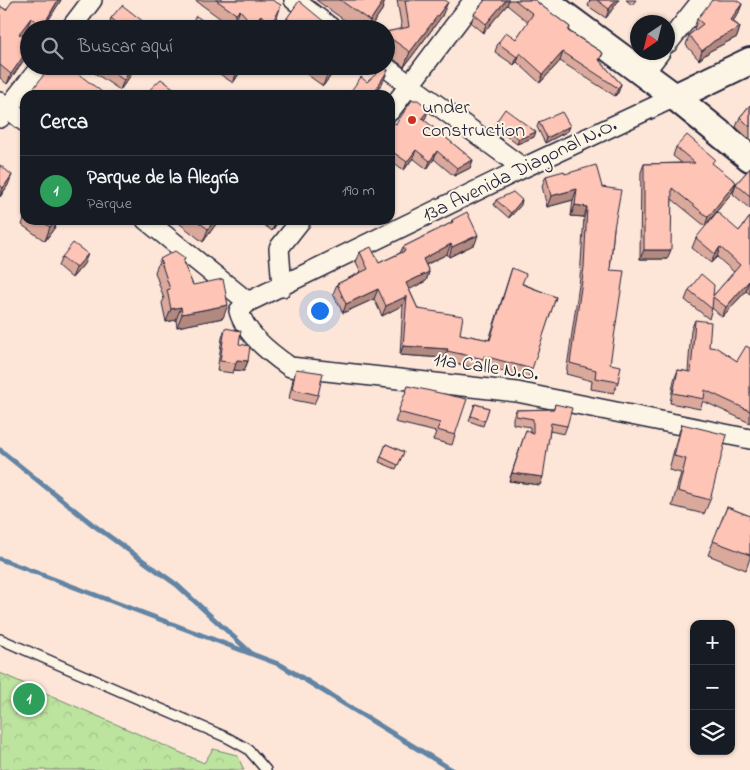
<!DOCTYPE html>
<html lang="es">
<head>
<meta charset="utf-8">
<style>
  :root { --surface:#171b24; --page:#20242c; --text:#f1f3f6; --muted:#9ea1a6; --line:#363941; --accent:#c8321e }
  body { margin:0; font-family:"Indie Flower",sans-serif; background:var(--page); color:var(--text) }
  .controls { position:absolute; right:15px; bottom:15px; display:grid; overflow:hidden; border-radius:10px; box-shadow:0 1px 4px #0004 }
  .controls button { width:45px; height:45px; display:grid; place-items:center; padding:0; border:0; border-bottom:1px solid var(--line); background:var(--surface); color:var(--text); font:25px sans-serif }
  .compass { position:absolute; left:630px; top:15px; width:45px; height:45px; border-radius:50%; background:var(--surface); box-shadow:0 1px 4px #0004; rotate:215deg }
  .you { position:absolute; left:319px; top:310px; width:18px; height:18px; margin:-12px; border:4px solid #fff; border-radius:50%; background:#1a73e8; box-shadow:0 0 0 8px #1a73e833 }
  .badge { display:grid; place-items:center; width:32px; height:32px; border-radius:50%; background:var(--accent); color:#fff; font-size:16px; font-weight:700 }
  .pin { position:absolute; translate:-50% -50%; border:2px solid #fff; box-shadow:0 1px 5px #0006 }
  .list { margin:0; padding:0; list-style:none }
  h2 { display:flex; justify-content:space-between; align-items:center; height:65px; margin:0; padding:0 20px; font-size:21px }
  h2 small { font-size:16px; font-weight:400; color:var(--muted) }
  .list li { display:grid; grid-template-columns:32px 1fr auto; gap:15px; align-items:center; box-sizing:border-box; height:70px; padding:0 20px; border-top:1px solid var(--line) }
  .list b { display:block; font-size:19px; white-space:nowrap }
  .list p { margin:0; font-size:16px; white-space:nowrap; color:var(--muted) }
  .list em { font-size:16px; font-style:normal; color:var(--muted) }
  .icon { flex:none; width:28px; height:28px; fill:none; stroke:currentColor; stroke-width:2; stroke-linecap:round; stroke-linejoin:round }
  .map { position:relative; flex:none; width:750px; height:770px; overflow:hidden }
  .search { position:absolute; background:var(--surface); box-shadow:0 1px 4px #0004; left:20px; top:20px; width:375px; height:55px; display:flex; align-items:center; gap:12px; box-sizing:border-box; padding:0 18px; border-radius:28px; color:var(--muted); font-size:19px }
  .panel { position:absolute; background:var(--surface); box-shadow:0 1px 4px #0004; left:20px; top:90px; width:375px; height:135px; border-radius:15px }
  .map>svg:first-child { display:block }
</style>
</head>
<body>
<div class="map">
<svg width="750" height="770" viewBox="0 0 750 770">
  <defs>
    <pattern id="park-crowns" width="20" height="18" patternUnits="userSpaceOnUse" patternTransform="scale(1.25)"><rect width="20" height="18" fill="#bde49f"/><path d="M2 6a3 3 0 1 1 6 0M12 15a3 3 0 1 1 6 0" fill="none" stroke="#a2c38a"/></pattern>
  </defs>
  <rect width="100%" height="100%" fill="#fde6d7"/>
  <filter id="ink" filterUnits="userSpaceOnUse"><feTurbulence type="fractalNoise" baseFrequency=".02" numOctaves="2"/><feDisplacementMap in="SourceGraphic" scale="10" xChannelSelector="R" yChannelSelector="G"/><feConvolveMatrix kernelMatrix="1 2 1 2 8 2 1 2 1" color-interpolation-filters="sRGB"/></filter>
  <g filter="url(#ink)">
    <path fill="url(#park-crowns)" stroke="#70836d" d="M0,673L204,763L213,749L237,755L244,770H0Z"/>
    <g fill="none" stroke-linecap="round" stroke-linejoin="round">
      <path stroke="#6284a5" stroke-width="5" d="M0,450L92,524L177,585L250,652
        M0,559L281,665L452,770"/>
      <defs>
        <path id="lane" d="M0,639L228,738L248,749L266,770"/>
        <path id="street" d="M294,0L333,29
          M70,29L92,0
          M668,43L702,0
          M384,66L523,168
          M643,74L660,52
          M675,97L523,168L248,302L239,311C245,334 271,354 290,367L517,392L750,439
          M0,102L25,122
          M390,111L474,0
          M0,118L41,66
          M146,220L248,302
          M282,287L279,248L301,220"/>
        <path id="secondary" d="M544,0L675,97L750,158
          M675,97L750,61"/>
      </defs>
      <use href="#lane" stroke="#22223b" stroke-width="12"/>
      <use href="#street" stroke="#22223b" stroke-width="22"/>
      <use href="#secondary" stroke="#22223b" stroke-width="30"/>
      <use href="#lane" stroke="#fcf5e5" stroke-width="9"/>
      <use href="#street" stroke="#fcf5e5" stroke-width="19"/>
      <use href="#secondary" stroke="#fcf5e5" stroke-width="26"/>
    </g>
    <path fill="#daa99c" stroke="#22223b" d="M61,0L43,29H29L27,28L22,36L29,41V53L7,84L0,78V6L6,10Z
      M195,0H272L277,18L271,29H258L257,28L256,29H241L235,22L232,27Z
      M316,0H385L382,10L369,29H357Z
      M397,0H445L442,16L404,67L386,53V32L402,29Z
      M485,0H536L538,3L570,27L569,31L603,53L600,61L621,84L618,93L615,96L560,61L540,83L517,62L514,65L495,52L498,43L516,39L528,22L507,5L483,33L471,23L474,14Z
      M590,0H619L606,18L588,6Z
      M626,0H636L632,5Z
      M742,4L738,14L733,21L740,27L737,37L710,51L699,60L686,45L689,35L695,30L694,29L697,19Z
      M111,18L148,29H109L108,28Z
      M287,18L333,29H283Z
      M84,66H134L131,75L120,90Z
      M208,66H244L233,83Z
      M308,66H338L323,86L305,73Z
      M34,88L106,95H31Z
      M750,105V140L736,127L740,117Z
      M426,117L424,120L473,160L470,168L454,176L434,159L427,169L413,158L404,170L390,160V125Z
      M496,122L534,137L517,144L494,127Z
      M539,122L570,126L568,131L545,143L537,127Z
      M676,147L713,164L733,191L705,226L672,199L667,259H640L641,172L644,164L682,163L673,156Z
      M0,165L8,185L0,197Z
      M750,168V209L733,194L736,184Z
      M565,174L602,187L614,228L610,270V364L618,382L614,393L591,389L592,381L566,374L580,278L584,217L571,216L573,200L547,207L542,186L546,176Z
      M496,200L521,205L509,218L494,205Z
      M25,216V220H60L45,241L22,225Z
      M750,217V294L746,291L722,317L712,308L709,319L685,300L689,290L713,296L734,272L717,257L711,263L692,248L696,238L739,231Z
      M175,220H218L216,224L203,242Z
      M258,220H279L272,231Z
      M452,220L475,244L449,257L447,254L426,265L429,272L426,281L409,289L418,309L460,334L489,340L512,268L523,284L556,297L528,378L481,366L480,369L444,361V358L400,355L403,305L382,316L374,299L343,313L333,294L337,284L361,272L356,262L360,252L379,263L400,253L403,247L451,223Z
      M62,257L84,264L72,278L58,266Z
      M185,258L183,263L193,285L223,318L177,327L176,320L166,322L162,303L164,299L155,272L160,259Z
      M695,320L709,347L737,361L750,348V423L703,401L700,409L670,403L674,380L678,370L688,372L691,330Z
      M225,328L239,344L248,361L244,371L234,370L233,373L217,371L222,338Z
      M296,369L318,395L314,404L289,399L293,379Z
      M408,386L455,435L452,445L433,440L436,432L395,422Z
      M475,404L489,408L483,426L469,421Z
      M555,404L567,426L564,434L550,431L540,485L509,481L526,430L530,432V427L513,424V418L516,410L554,409Z
      M682,424L710,500L704,514L672,506L681,473L669,470L677,438Z
      M386,444L404,452L396,469L379,462Z
      M727,507L750,516V558L746,570L708,555Z"/>
    <path fill="#b2897f" stroke="#22223b" d="M58,0H61L43,29H42Z
      M384,0H385L382,10L369,29H367L370,21Z
      M506,0H509L507,5L483,33L486,24Z
      M616,0H619L606,18L609,9Z
      M448,2L442,16L404,67L410,52Z
      M742,4L738,14L727,29L730,20Z
      M281,5L277,18L271,29H269Z
      M240,10L235,22L232,27L236,14Z
      M261,15L257,28L256,29H251L252,24Z
      M31,18L27,28L16,44L19,34Z
      M740,27L737,37L710,51L699,60L702,51L714,41Z
      M29,48L28,54L7,84L11,74Z
      M563,52L560,61L540,83L543,74Z
      M520,53L517,62L514,65L517,57Z
      M134,66L131,75L120,90L124,80Z
      M239,66H244L233,83L238,68Z
      M332,66H338L323,86L328,72Z
      M388,70L384,80L375,94L380,93V95H372Z
      M621,84L618,93L615,96L618,88Z
      M429,109L426,117L419,126L422,118Z
      M570,126L568,131L545,143L547,138Z
      M536,132L534,137L517,144L519,139Z
      M416,150L413,158L404,170L407,162Z
      M437,151L434,159L427,169L430,161Z
      M473,160L470,168L454,176L457,168Z
      M12,175L8,185L0,197L3,188Z
      M736,182L733,191L705,226L708,217Z
      M577,189L573,200L547,207L551,196Z
      M522,200L521,205L509,218L511,213Z
      M575,205L587,207L584,217L571,216Z
      M55,220H60L45,241L50,227Z
      M215,220H218L216,224L203,242L208,229Z
      M276,220H279L272,231L276,221Z
      M478,235L475,244L449,257L452,247Z
      M451,244L447,254L419,268L423,259Z
      M720,247L717,257L711,263L715,254Z
      M644,250H671L667,259H640Z
      M88,254L84,264L72,278L76,268Z
      M429,272L426,281L403,293L406,283Z
      M749,281L746,291L722,317L726,307Z
      M378,289L374,299L343,313L346,304Z
      M407,296L403,305L382,316L386,306Z
      M228,305L223,318L177,327L182,314Z
      M181,307L176,320L166,322L171,309Z
      M403,346L448,349L444,358L400,355Z
      M237,360L248,361L244,371L234,370Z
      M512,473L543,477L540,485L509,481Z"/>
    <path fill="#fec4b5" stroke="#22223b" d="M13,0H58L43,26L31,18L19,34L29,41V48L11,74L0,65V6L6,10Z
      M216,0H272L281,5L271,25L261,15L252,24L240,10L236,14Z
      M340,0H384L370,21Z
      M405,0H445L448,2L410,52L386,35V32L409,27Z
      M485,0H506L486,24L474,14Z
      M515,0H536L538,3L570,27L568,31L603,53L599,60L621,84L618,88L563,52L543,74L520,53L517,57L498,43L506,32L516,39L533,14Z
      M597,0H616L609,9Z
      M712,0H736L742,4L730,20L740,27L714,41L702,51L689,35L703,24L697,19Z
      M299,1L333,29H300L287,18Z
      M122,5L149,26L147,29H124L111,18Z
      M196,16L216,29H187Z
      M50,66H68L106,95H43L34,88Z
      M102,66H133L124,80Z
      M320,66H332L328,72Z
      M384,67L388,70L376,89L380,93L372,95H348L361,77L367,82Z
      M161,79L183,95H184H144Z
      M412,100H418L429,109L422,118L473,160L457,168L437,151L430,161L416,150L407,162L390,150V125L393,122L396,124Z
      M750,105V127L740,117Z
      M505,109L536,132L519,139L496,122Z
      M562,112L570,126L547,138L539,122Z
      M687,135L715,159L712,163L736,182L708,217L672,188L671,250H644V164L695,163L676,147Z
      M0,165L12,175L3,188L0,185Z
      M596,165L602,187L621,190L614,228L610,270L624,271L610,364L621,366L618,382L595,378L596,370L570,363L584,267L587,207L575,205L577,189L551,196L546,176L564,171L565,174Z
      M750,168V196L736,184Z
      M513,192L522,200L511,213L496,200Z
      M467,212L478,235L452,247L451,244L423,259L429,272L406,283L418,309L463,316L460,334L490,340L512,268L526,274L522,284L556,297L532,369L484,356V359L447,351L448,349L403,346L407,296L386,306L378,289L346,304L337,284L368,269L360,252L371,247L379,263L405,251L403,247L453,222L452,220Z
      M717,212L739,231L750,217V282L749,281L726,307L713,297L712,309L689,290L701,274L714,285L713,296L740,265L720,247L715,254L696,238Z
      M40,220H55L50,227Z
      M196,220H215L208,229Z
      M73,243L88,254L76,268L62,257Z
      M175,251L185,258L183,262L193,285L223,279L228,305L182,314L181,307L171,309L167,290L170,289L160,259Z
      M695,320L711,322L709,347L717,348L737,361L746,346L750,348V411L705,390L704,399L673,393L678,370L691,372Z
      M225,328L241,331L239,344L250,346L248,361L237,360L236,363L220,361Z
      M296,369L323,373L318,395L292,389Z
      M408,386L467,399L455,435L437,430L440,423L398,412Z
      M475,404L489,408L485,421L471,416Z
      M555,404L572,408L567,426L551,423L543,477L512,473L526,430L533,434V419L516,416V410L554,409Z
      M682,424L727,435L710,500L678,491L686,459L674,456Z
      M386,444L404,452L398,465L381,457Z
      M727,507L750,516V555L713,541Z"/>
  </g>
  <circle fill="#c8321e" stroke="#fcf5e5" stroke-width="2" cx="412" cy="120" r="5"/>
  <g text-anchor="middle" dominant-baseline="central" stroke-width="4" stroke-linejoin="round" paint-order="stroke">
    <g font-size="20" fill="#22223b" stroke="#fcf5e5" text-anchor="start">
      <text x="422" y="108">under<tspan x="422" dy="23">construction</tspan></text>
    </g>
    <g font-size="20" fill="#22223b" stroke="#fcf5e5">
      <text transform="translate(520 171) rotate(-26)">13a Avenida Diagonal N.O.</text>
      <text transform="translate(486 368) rotate(8)">11a Calle N.O.</text>
    </g>
  </g>
</svg>
<div class="controls">
<button>+</button>
<button>−</button>
<button><svg class="icon" aria-label="layers" viewBox="0 0 24 24"><path d="M12 4l9 5-9 5-9-5zM3 14l9 5 9-5"/></svg></button>
</div>
<svg class="compass" viewBox="-18 -18 36 36"><path d="M0-13l5 13h-10z" fill="#e53935"/><path d="M0 13l5-13h-10z" fill="#9ea1a6"/></svg>
<div class="you"></div>
<div class="pin badge" style="left:29px;top:699px;background:#2e9e5b">1</div>
<div class="search"><svg class="icon" aria-label="search" viewBox="0 0 24 24"><circle cx="10" cy="10" r="6"/><path d="M15 15l6 6"/></svg>Buscar aquí</div>
<section class="panel">
<h2>Cerca<small></small></h2>
<ul class="list">
<li><span class="badge" style="background:#2e9e5b">1</span><div><b>Parque de la Alegría</b><p>Parque</p></div><em>190 m</em></li>
</ul>
</section>
</div>
</body>
</html>
